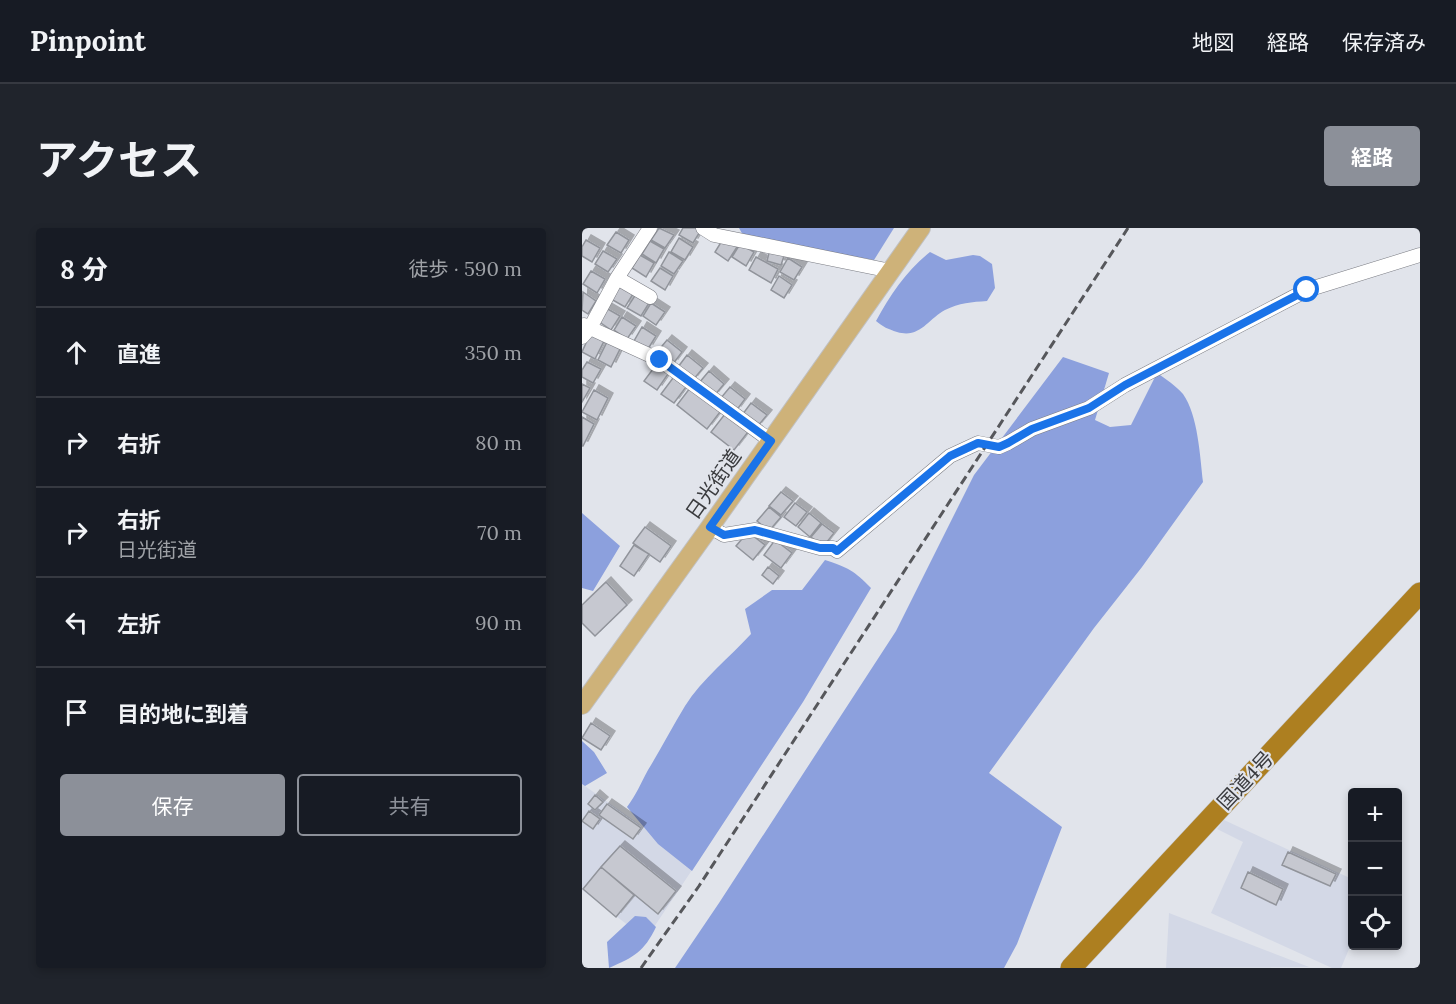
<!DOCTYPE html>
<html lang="ja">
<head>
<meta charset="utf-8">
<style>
  :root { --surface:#171b24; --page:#20242c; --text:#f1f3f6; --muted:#9ea1a6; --line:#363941; --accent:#8c9099 }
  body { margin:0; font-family:Lora,"Noto Sans JP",serif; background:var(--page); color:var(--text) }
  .controls { position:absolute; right:18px; bottom:18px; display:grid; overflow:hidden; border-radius:6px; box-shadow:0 3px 9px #0003 }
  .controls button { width:54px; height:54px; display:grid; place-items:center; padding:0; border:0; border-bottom:2px solid var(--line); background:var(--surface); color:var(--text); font:30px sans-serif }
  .stop { position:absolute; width:18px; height:18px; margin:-14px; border:4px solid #1a73e8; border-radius:50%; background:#fff }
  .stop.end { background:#1a73e8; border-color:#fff; box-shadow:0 2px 6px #0008 }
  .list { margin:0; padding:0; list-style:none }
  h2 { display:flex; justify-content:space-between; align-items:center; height:78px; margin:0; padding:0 24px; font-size:26px }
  h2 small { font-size:20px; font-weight:400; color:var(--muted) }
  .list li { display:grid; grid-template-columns:39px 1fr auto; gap:18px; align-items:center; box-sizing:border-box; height:90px; padding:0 24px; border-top:2px solid var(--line) }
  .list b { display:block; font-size:22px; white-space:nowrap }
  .list p { margin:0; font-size:20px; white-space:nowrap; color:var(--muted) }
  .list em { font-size:20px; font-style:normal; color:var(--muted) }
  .actions { display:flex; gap:12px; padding:18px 24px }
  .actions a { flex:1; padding:14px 0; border:2px solid var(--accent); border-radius:6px; text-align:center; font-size:21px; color:var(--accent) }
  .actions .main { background:var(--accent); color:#fff }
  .icon { flex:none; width:33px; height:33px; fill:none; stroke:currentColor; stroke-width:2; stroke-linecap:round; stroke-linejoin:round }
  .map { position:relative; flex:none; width:838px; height:740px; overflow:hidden; border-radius:6px }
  header { display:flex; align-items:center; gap:36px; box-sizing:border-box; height:84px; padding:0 30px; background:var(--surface); border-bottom:2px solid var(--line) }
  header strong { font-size:28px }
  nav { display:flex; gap:33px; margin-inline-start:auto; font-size:21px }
  .intro { display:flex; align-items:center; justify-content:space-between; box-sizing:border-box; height:144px; padding:0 36px }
  h1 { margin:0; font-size:42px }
  .button { padding:15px 27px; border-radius:6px; background:var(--accent); color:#fff; font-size:21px; font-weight:700 }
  main { display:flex; gap:36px; padding:0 36px }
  aside { flex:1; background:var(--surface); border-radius:6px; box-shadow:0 3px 9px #0003 }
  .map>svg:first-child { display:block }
</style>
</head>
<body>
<header>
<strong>Pinpoint</strong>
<nav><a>地図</a><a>経路</a><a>保存済み</a></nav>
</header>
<div class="intro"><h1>アクセス</h1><a class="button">経路</a></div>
<main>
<aside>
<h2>8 分<small>徒歩 · 590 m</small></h2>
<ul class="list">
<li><svg class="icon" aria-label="ahead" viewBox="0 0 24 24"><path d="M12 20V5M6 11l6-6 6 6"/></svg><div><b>直進</b></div><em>350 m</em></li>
<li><svg class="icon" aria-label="right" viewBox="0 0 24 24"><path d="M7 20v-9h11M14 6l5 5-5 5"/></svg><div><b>右折</b></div><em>80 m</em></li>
<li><svg class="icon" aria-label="right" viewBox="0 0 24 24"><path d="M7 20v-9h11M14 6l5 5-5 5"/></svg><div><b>右折</b><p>日光街道</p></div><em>70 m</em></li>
<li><svg class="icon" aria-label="left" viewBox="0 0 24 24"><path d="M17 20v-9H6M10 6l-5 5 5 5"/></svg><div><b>左折</b></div><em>90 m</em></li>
<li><svg class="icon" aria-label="arrive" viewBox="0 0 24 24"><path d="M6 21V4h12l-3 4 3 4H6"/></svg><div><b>目的地に到着</b></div></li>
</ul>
<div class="actions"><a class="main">保存</a><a>共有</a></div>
</aside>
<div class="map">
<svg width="838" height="740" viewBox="0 0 838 740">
  <defs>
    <filter id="shadow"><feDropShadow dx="5" dy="-5" stdDeviation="0" flood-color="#0004"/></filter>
  </defs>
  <rect width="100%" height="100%" fill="#e1e4eb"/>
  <path fill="#d3d8e6" d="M0,556L114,636L64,711L0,662Z
    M642,592L770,651V714L759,740H750L629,685L661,614L635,601Z
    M587,685L727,739L584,740Z"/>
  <path fill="#8ca0dd" d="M157,0H312L292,32L162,9Z
    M348,24L364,32L391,27L398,28L410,36L413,60L405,73C390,74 377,75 363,82C346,91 338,111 315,104C306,101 301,99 294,93C308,67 325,42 348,24Z
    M481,129L527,145L513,192L528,199L549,197L575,145C584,151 594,158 601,166C616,187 618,228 621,254L560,339L512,400L407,545L480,599L435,716L422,740H93L137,675L314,403L392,247Z
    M0,285L38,318L11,363L0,360Z
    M243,332C265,339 273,343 289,360L221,474L110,643L76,616L45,579C54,567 59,555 66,542C79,521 90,499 103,478C120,451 148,429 169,406L163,381L190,362H220Z
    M0,513L12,524L25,545L3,558L0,556Z
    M53,688L64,689L74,699C62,724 52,729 27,740L25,714Z"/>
  <path fill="#c6c8d0" stroke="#91949b" stroke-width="1.5" filter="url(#shadow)" d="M77,0L92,7L83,20L69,12Z
    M101,0H116L119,2L111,15L97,7Z
    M34,4L47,12L39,25L25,17Z
    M97,10L111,19L103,32L89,24Z
    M141,11L155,19L146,33L133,24Z
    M4,12L18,20L10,34L0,28V19Z
    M68,13L82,21L74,35L60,26Z
    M158,16L172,24L164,38L150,29Z
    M188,21L203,25L199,37L185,33Z
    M21,23L35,31L26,44L13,36Z
    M87,24L101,33L92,46L79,38Z
    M58,27L72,35L64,49L50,40Z
    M174,29L196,41L189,55L167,42Z
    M206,30L220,39L212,52L198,44Z
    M78,40L91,48L83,62L69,53Z
    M9,43L23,51L15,65L1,56Z
    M197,48L210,57L202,70L189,62Z
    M38,58L51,66L43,79L29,71Z
    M1,64L14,73L6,86L0,82Z
    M54,66L67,75L59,88L45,80Z
    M69,75L83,84L74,97L61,88Z
    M24,80L38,88L29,102L16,93Z
    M40,89L54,98L45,111L32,102Z
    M60,99L74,108L66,121L52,113Z
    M8,106L22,113L13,131L0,124Z
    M85,112L100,124L91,136L75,124Z
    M25,114L38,121L29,139L16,132Z
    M105,127L121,140L111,152L96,139Z
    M5,134L19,141L11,155L0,149V142Z
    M74,137L86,146L75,162L62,153Z
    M127,143L142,156L132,168L117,155Z
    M91,150L104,159L92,175L79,166Z
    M0,156L8,160L0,174Z
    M148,159L163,171L154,183L138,171Z
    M108,160L138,184L125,201L95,177Z
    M12,162L26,170L15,192L0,184Z
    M169,175L185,187L175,199L160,187Z
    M143,186L166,204L152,222L129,204Z
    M0,189L12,196L1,218H0Z
    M199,264L211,273L199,287L187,278Z
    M213,275L225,284L214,298L202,289Z
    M187,279L199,289L187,303L175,293Z
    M227,285L239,295L228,309L216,299Z
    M240,296L252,305L241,319L229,309Z
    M63,299L89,318L78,334L51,315Z
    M166,304L183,317L171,332L154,318Z
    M193,312L210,325L199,340L182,327Z
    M52,317L67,326L52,348L38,338Z
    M186,339L197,348L191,356L180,347Z
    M24,354L45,377L13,408L0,395V377Z
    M9,495L28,508L19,522L0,510Z
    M13,567L21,574L13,582L6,576Z
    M25,576L59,600L51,611L17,587Z
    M7,583L18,591L11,601L0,593Z
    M38,618L94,663L76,686L19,639Z
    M706,624L754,646L748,658L700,637Z
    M19,639L52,667L34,689L1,661Z
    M666,644L701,661L694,677L659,660Z"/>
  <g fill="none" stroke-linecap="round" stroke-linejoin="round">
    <defs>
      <path id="minor" d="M121,0L132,7L309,43
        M35,50L68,0
        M2,97L8,100L35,50L68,69
        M0,109L8,100L78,132L189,213
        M128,299L142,307L173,302L238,320H251L255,323L368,228L396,215L417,219L426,215L450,201L507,180L543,157L725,62L838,27"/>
      <path id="major" d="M0,477L128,299L339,0"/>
      <path id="highway" d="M489,740L838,365"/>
    </defs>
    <use href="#minor" stroke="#7a7c83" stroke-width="15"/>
    <use href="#major" stroke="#c0c0c1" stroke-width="20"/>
    <use href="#highway" stroke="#c0c0c1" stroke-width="22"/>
    <use href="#minor" stroke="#fff" stroke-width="14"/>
    <use href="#major" stroke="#ceb279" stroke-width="18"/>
    <use href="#highway" stroke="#ad7f20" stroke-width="21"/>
    <path stroke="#56575b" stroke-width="3" stroke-dasharray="9 4.5" stroke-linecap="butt" d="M59,740L117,658L546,0"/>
  </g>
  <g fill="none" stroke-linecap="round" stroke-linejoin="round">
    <path stroke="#1a73e8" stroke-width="8" d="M78,132L189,213L128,299L142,307L173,302L238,320H251L255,323L368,228L396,215L417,219L426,215L450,201L507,180L543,157L725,62"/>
  </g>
  <g text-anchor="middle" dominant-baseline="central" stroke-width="4.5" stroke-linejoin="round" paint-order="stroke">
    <g font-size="20" fill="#3a3b3e" stroke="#e1e4eb">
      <text transform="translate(131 256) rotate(-55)">日光街道</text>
      <text transform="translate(663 552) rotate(-47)">国道4号</text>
    </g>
  </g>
</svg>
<div class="controls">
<button>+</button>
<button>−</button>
<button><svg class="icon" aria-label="locate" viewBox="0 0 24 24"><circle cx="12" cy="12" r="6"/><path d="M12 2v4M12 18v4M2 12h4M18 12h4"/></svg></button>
</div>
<div class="stop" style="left:725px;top:62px"></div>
<div class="stop end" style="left:78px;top:132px"></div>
</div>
</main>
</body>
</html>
